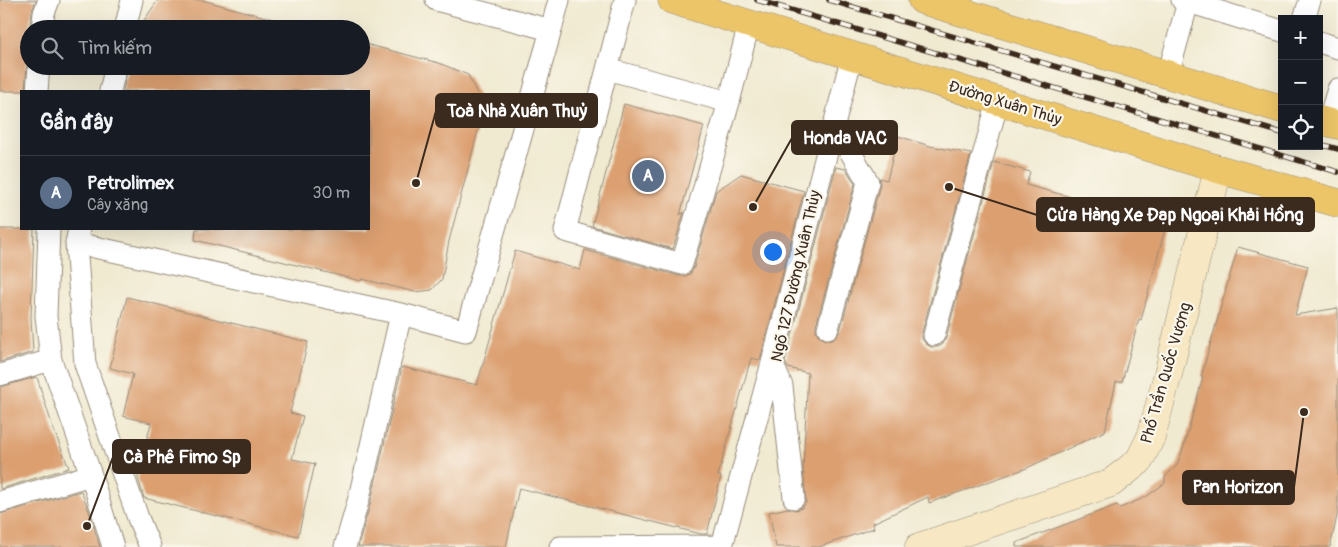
<!DOCTYPE html>
<html lang="vi">
<head>
<meta charset="utf-8">
<style>
  :root { --surface:#171b24; --page:#242831; --text:#f1f3f6; --muted:#9ea1a6; --line:#363941; --accent:#c8321e }
  body { margin:0; font-family:Pangolin,sans-serif; background:var(--page); color:var(--text) }
  .controls { position:absolute; right:15px; top:15px; display:grid; overflow:hidden; border-radius:0px; box-shadow:0 5px 20px #0002 }
  .controls button { width:45px; height:45px; display:grid; place-items:center; padding:0; border:0; border-bottom:1px solid var(--line); background:var(--surface); color:var(--text); font:25px sans-serif }
  .you { position:absolute; left:772px; top:251px; width:18px; height:18px; margin:-12px; border:4px solid #fff; border-radius:50%; background:#1a73e8; box-shadow:0 0 0 8px #1a73e833 }
  .badge { display:grid; place-items:center; width:32px; height:32px; border-radius:50%; background:var(--accent); color:#fff; font-size:16px; font-weight:700 }
  .pin { position:absolute; translate:-50% -50%; border:2px solid #fff; box-shadow:0 1px 5px #0006 }
  .list { margin:0; padding:0; list-style:none }
  h2 { display:flex; justify-content:space-between; align-items:center; height:65px; margin:0; padding:0 20px; font-size:21px }
  h2 small { font-size:16px; font-weight:400; color:var(--muted) }
  .list li { display:grid; grid-template-columns:32px 1fr auto; gap:15px; align-items:center; box-sizing:border-box; height:75px; padding:0 20px; border-top:1px solid var(--line) }
  .list b { display:block; font-size:19px; white-space:nowrap }
  .list p { margin:0; font-size:16px; white-space:nowrap; color:var(--muted) }
  .list em { font-size:16px; font-style:normal; color:var(--muted) }
  .icon { flex:none; width:28px; height:28px; fill:none; stroke:currentColor; stroke-width:2; stroke-linecap:round; stroke-linejoin:round }
  .map { position:relative; flex:none; width:1338px; height:547px; overflow:hidden }
  .search { position:absolute; background:var(--surface); box-shadow:0 5px 20px #0002; left:20px; top:20px; width:350px; height:55px; display:flex; align-items:center; gap:12px; box-sizing:border-box; padding:0 18px; border-radius:28px; color:var(--muted); font-size:19px }
  .panel { position:absolute; background:var(--surface); box-shadow:0 5px 20px #0002; left:20px; top:90px; width:350px; height:140px; border-radius:0px }
  .map>svg:first-child { display:block }
</style>
</head>
<body>
<div class="map">
<svg width="1338" height="547" viewBox="0 0 1338 547">
  <rect width="100%" height="100%" fill="#fbf7ec"/>
  <filter id="ink" filterUnits="userSpaceOnUse"><feTurbulence type="fractalNoise" baseFrequency=".02" numOctaves="2"/><feDisplacementMap in="SourceGraphic" scale="10" xChannelSelector="R" yChannelSelector="G"/><feConvolveMatrix kernelMatrix="1 2 1 2 8 2 1 2 1" color-interpolation-filters="sRGB"/></filter>
  <filter id="wash" filterUnits="userSpaceOnUse"><feTurbulence type="fractalNoise" baseFrequency=".0096" numOctaves="4" result="noise"/><feDisplacementMap in="SourceGraphic" scale="20" xChannelSelector="R" yChannelSelector="G"/><feGaussianBlur stdDeviation="1.12" result="paint"/><feColorMatrix in="noise" values="0 0 0 0 0 0 0 0 0 0 0 0 0 0 0 0 0 1.4 0 .05"/><feComposite in="paint" operator="in"/></filter>
  <g filter="url(#wash)">
    <rect width="100%" height="100%" fill="#f0ead1"/>
    <g id="blocks">
      <path fill="#db9f70" d="M0,0H36L32,11L29,29V59L27,65L25,91H0Z
        M158,0H202L309,29H138Z
        M361,43L439,63L468,75L484,108L449,241L442,279L432,290L415,292L362,279L361,281L195,240L196,229H369V91H123L128,66H361Z
        M624,104L704,126L680,215L684,212L673,249L592,226Z
        M898,136L930,146L971,154L922,332V339L926,344L931,347H938L943,344L946,338L994,162L1030,172L1026,185L1071,197L1070,199L1166,225L1141,320L1139,319L1122,382H1116L1105,431L1027,468L929,503L928,497L873,523L874,528L819,547H776L769,512L788,508L796,510L802,508L806,503L803,469L808,373L788,368L785,362L836,167L846,169L855,184L816,325V331L819,336L825,340H832L836,337L840,331L880,185L879,178L887,180Z
        M741,174L804,191L760,360L751,358L718,476H721L707,534H701L519,488L506,547H358L371,501L402,367L477,385L515,251L580,270L585,250L679,276H686L691,273L694,267L716,191Z
        M0,229H34L31,318L33,352L0,362Z
        M1238,247L1308,266L1295,315L1338,308V512L1330,547H1016V543L1117,505L1120,508L1146,497L1165,483V477L1177,465L1184,446L1203,377H1201Z
        M127,297L308,342L290,413L303,416L292,459L315,464L298,536L144,498L138,478L151,423L123,416L133,374L110,368Z
        M37,377L53,428L69,468L0,489V387Z
        M81,491L89,511L100,547H0V514Z"/>
    </g>
  </g>
  <g filter="url(#ink)">
    <use href="#blocks" fill-opacity="0" stroke="#968a78" stroke-width="1"/>
    <g fill="none" stroke-linecap="round" stroke-linejoin="round">
      <defs>
        <path id="lane" d="M625,0L565,231L682,264L729,102L749,24
          M1182,0L1282,31
          M1304,19L1310,0
          M42,29L44,13L49,0
          M125,29L132,0
          M551,30L559,0
          M1319,42L1338,48
          M607,69L729,102
          M1168,75L1188,2
          M37,91L39,66
          M110,91L116,66
          M1328,122L1338,89
          M49,229L46,316L51,360L91,475L113,547
          M79,229L76,243L85,364L138,518L150,547
          M76,243L401,314L466,331L551,30L436,0
          M828,328L868,182L834,124
          M934,335L998,101
          M0,375L51,360
          M794,498L782,386L772,363L852,56
          M0,502L91,475
          M345,547L359,498L401,314
          M560,547L722,546L772,363"/>
        <path id="secondary" d="M919,547L1111,483L1139,461L1151,437L1168,374L1218,169"/>
        <path id="primary" d="M672,0L1218,169L1338,203
          M922,0L1282,109
          M1319,120L1338,125"/>
      </defs>
      <use href="#lane" stroke="#968a78" stroke-width="23"/>
      <use href="#secondary" stroke="#968a78" stroke-width="29"/>
      <use href="#primary" stroke="#968a78" stroke-width="29"/>
      <use href="#lane" stroke="#fff" stroke-width="21"/>
      <use href="#secondary" stroke="#f7e8c3" stroke-width="28"/>
      <use href="#primary" stroke="#ecc569" stroke-width="28"/>
      <defs>
        <path id="rail" d="M757,0L1338,172
          M829,0L1282,133
          M1319,144L1338,149"/>
      </defs>
      <use href="#rail" stroke="#3b2a1e" stroke-width="5.5"/>
      <use href="#rail" stroke="#fbf7ec" stroke-width="4" stroke-dasharray="11" stroke-linecap="butt"/>
    </g>
  </g>
  <g text-anchor="middle" dominant-baseline="central" stroke-width="4.5" stroke-linejoin="round" paint-order="stroke">
    <g font-size="16" fill="#3b2a1e" stroke="#fbf7ec">
      <text transform="translate(1005 103) rotate(17)">Đường Xuân Thủy</text>
      <text transform="translate(796 276) rotate(-77)">Ngõ 127 Đường Xuân Thủy</text>
      <text transform="translate(1166 373) rotate(-74)">Phố Trần Quốc Vượng</text>
    </g>
  </g>
  <path fill="none" stroke="#3b2a1e" stroke-width="2" d="M416 183L436 111M753 207L792 138M949 187L1037 215M87 526L113 457M1304 412L1294 487"/>
  <g fill="#3b2a1e" stroke="#fbf7ec" stroke-width="2">
    <circle cx="416" cy="183" r="5"/>
    <circle cx="753" cy="207" r="5"/>
    <circle cx="949" cy="187" r="5"/>
    <circle cx="87" cy="526" r="5"/>
    <circle cx="1304" cy="412" r="5"/>
  </g>
  <g fill="#3b2a1e" stroke="#3b2a1e" stroke-width="2">
    <rect x="436" y="94" width="161" height="33" rx="5"/>
    <rect x="792" y="121" width="105" height="33" rx="5"/>
    <rect x="1037" y="198" width="277" height="33" rx="5"/>
    <rect x="113" y="440" width="137" height="33" rx="5"/>
    <rect x="1183" y="471" width="111" height="33" rx="5"/>
  </g>
  <g font-size="18" text-anchor="middle" font-weight="bold" fill="#fff">
    <text x="517" y="117">Toà Nhà Xuân Thuỷ</text>
    <text x="845" y="144">Honda VAC</text>
    <text x="1175" y="221">Cửa Hàng Xe Đạp Ngoại Khải Hồng</text>
    <text x="182" y="463">Cà Phê Fimo Sp</text>
    <text x="1238" y="493">Pan Horizon</text>
  </g>
</svg>
<div class="controls">
<button>+</button>
<button>−</button>
<button><svg class="icon" aria-label="locate" viewBox="0 0 24 24"><circle cx="12" cy="12" r="6"/><path d="M12 2v4M12 18v4M2 12h4M18 12h4"/></svg></button>
</div>
<div class="you"></div>
<div class="pin badge" style="left:648px;top:176px;background:#5c6f8a">A</div>
<div class="search"><svg class="icon" aria-label="search" viewBox="0 0 24 24"><circle cx="10" cy="10" r="6"/><path d="M15 15l6 6"/></svg>Tìm kiếm</div>
<section class="panel">
<h2>Gần đây<small></small></h2>
<ul class="list">
<li><span class="badge" style="background:#5c6f8a">A</span><div><b>Petrolimex</b><p>Cây xăng</p></div><em>30 m</em></li>
</ul>
</section>
</div>
</body>
</html>
